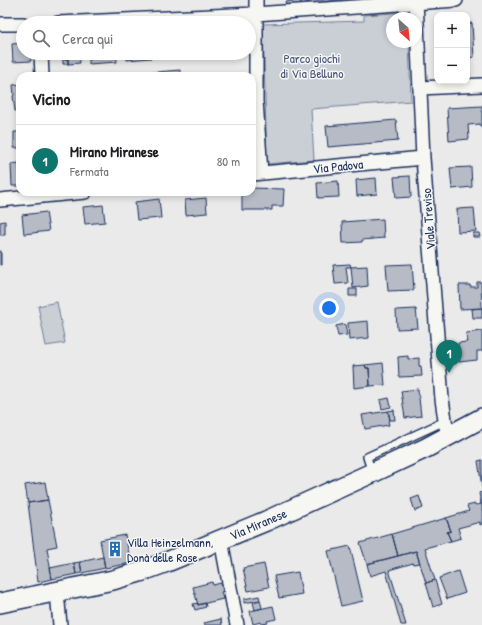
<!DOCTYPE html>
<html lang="it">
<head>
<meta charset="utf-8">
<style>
  :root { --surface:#fff; --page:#f2f2f2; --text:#202124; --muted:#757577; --line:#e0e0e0; --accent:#0f766e }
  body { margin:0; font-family:"Patrick Hand",sans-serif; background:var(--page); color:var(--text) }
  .controls { position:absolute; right:12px; top:12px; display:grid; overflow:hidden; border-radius:8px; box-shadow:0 2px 6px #0003 }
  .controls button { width:36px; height:36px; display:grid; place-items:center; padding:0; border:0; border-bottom:1px solid var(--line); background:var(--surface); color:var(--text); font:20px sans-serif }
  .compass { position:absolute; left:386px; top:12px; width:36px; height:36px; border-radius:50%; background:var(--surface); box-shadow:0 2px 6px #0003; rotate:153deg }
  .you { position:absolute; left:329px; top:308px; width:14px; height:14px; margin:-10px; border:3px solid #fff; border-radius:50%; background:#1a73e8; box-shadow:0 0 0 6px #1a73e833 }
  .badge { display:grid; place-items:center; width:26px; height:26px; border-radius:50%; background:var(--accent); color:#fff; font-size:13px; font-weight:700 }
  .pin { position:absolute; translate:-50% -33px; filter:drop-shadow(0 1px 2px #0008) }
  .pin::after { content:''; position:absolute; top:21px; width:14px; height:12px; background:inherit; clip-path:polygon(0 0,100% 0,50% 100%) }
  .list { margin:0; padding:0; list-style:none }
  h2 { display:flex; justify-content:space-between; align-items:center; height:52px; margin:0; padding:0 16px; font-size:17px }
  h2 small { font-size:13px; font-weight:400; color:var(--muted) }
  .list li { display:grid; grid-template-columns:26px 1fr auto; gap:12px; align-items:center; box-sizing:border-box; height:72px; padding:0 16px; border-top:1px solid var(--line) }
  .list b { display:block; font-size:15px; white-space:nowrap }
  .list p { margin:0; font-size:13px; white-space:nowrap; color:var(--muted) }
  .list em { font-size:13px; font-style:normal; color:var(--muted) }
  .icon { flex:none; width:22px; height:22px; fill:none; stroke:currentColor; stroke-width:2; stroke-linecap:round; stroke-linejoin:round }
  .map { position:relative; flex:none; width:482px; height:625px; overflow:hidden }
  .search { position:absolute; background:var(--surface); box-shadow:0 2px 6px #0003; left:16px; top:16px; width:240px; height:44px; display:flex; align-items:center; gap:10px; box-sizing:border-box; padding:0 14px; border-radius:22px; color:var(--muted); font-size:15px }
  .panel { position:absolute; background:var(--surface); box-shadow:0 2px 6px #0003; left:16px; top:72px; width:240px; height:124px; border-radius:12px }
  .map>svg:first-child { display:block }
</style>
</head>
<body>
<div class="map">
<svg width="482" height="625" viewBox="0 0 482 625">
  <rect width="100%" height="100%" fill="#e9eae9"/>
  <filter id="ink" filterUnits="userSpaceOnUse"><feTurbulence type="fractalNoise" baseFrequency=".025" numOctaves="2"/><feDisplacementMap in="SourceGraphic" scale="8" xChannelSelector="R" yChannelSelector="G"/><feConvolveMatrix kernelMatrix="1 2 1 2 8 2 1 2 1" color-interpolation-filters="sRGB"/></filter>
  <g filter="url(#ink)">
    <path fill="#caced5" stroke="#727e9a" d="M408,12V18H392V42H409L411,101L311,109L314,160L267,164L263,24L364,21V15Z
      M57,302L65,343L46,346L38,306Z"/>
    <path fill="#b6bbc6" stroke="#1b2f5e" d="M300,0L302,6L287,7L286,2Z
      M300,0L308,1V5L302,6Z
      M305,0H371L308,5V1H305Z
      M472,23L474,57L467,58V24Z
      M23,43V53H30L31,61L13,62L12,44Z
      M62,53H79L80,63L68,64V59L62,58Z
      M89,53H116L117,62L89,64Z
      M126,53H151V58L127,60Z
      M170,53H186L187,56L171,58Z
      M63,59H68V64H63Z
      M180,70V76H134L133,74Z
      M20,84V110L15,111L13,96L14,95L13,85Z
      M482,106V126H480V124L468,125L469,139L449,141L447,108Z
      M396,120L398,141L328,147L326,126Z
      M14,132H20V148H14Z
      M19,163L20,186H12L11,164Z
      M471,167L472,187L452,189L450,168Z
      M410,176L411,197L396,198L394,177Z
      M376,178L377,194L357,196L356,180Z
      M338,181L339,197L318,198L317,183Z
      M252,188L284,189L283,206H272V210H242V192H252Z
      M206,198L207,213L186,215L185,200Z
      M159,199L161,218L137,220L135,202Z
      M103,205L105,222L85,224L83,207Z
      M474,208L476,231L458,232L457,209Z
      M46,212L49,231L24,234L22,215Z
      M383,219L384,238L362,240V242L343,243L342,222Z
      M5,221V235H0V222Z
      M473,233H479L480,237H473Z
      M0,251H1V265H0Z
      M350,264L351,267H346L348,283L335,284L333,265Z
      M412,264L414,290L388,291L386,265Z
      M367,266L368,286L353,288L351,267Z
      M477,282H481L482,308L460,309L459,285H470V287H477Z
      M349,289H357V296H349Z
      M482,308V318H473L472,309Z
      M416,309L418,328L397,329L396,310Z
      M368,321L369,338L349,340L348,323Z
      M345,324L347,335L338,336L336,326Z
      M482,331V351H477V360L459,362L458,343L467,342L466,333Z
      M408,356V359L419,358V366H421L422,376L399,377L398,357Z
      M383,363L385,385L370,386L369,368H366L365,365Z
      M365,365L366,368H369L370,386L354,388L353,366Z
      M418,389L421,416L405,418L401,391Z
      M389,398L391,407L382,409L380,400Z
      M394,410L395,420H390L388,411Z
      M388,411L390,420L388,421L389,425L365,429L362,415Z
      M482,460V487L478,461Z
      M45,482L48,500L28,503L25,485Z
      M482,492V504H481L479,493Z
      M419,496L423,508L415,511L411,499Z
      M48,500L57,546L47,548L52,579L38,582L28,503Z
      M475,504L476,505L482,504V524L480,525V522L458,528L461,538L451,541L447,532L451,531L446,518L469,511L467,506Z
      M446,518L451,531L447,532L451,541L425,548L435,580L426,583L416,551L398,556L392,534Z
      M392,534L398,556L367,564L360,543Z
      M125,535L131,563L105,568L100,540Z
      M350,546L363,601L341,606L328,551Z
      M416,551L420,563L413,564V563L389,570L406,625H401L386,571L370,576L367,564Z
      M103,557L105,568L82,573L80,562Z
      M80,562L82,573L76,574L74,563Z
      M74,563L76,574L52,579L50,568Z
      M264,564L269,587L248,591L243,568Z
      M458,571L465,593L447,599L439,578Z
      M298,572L302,594L279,598L274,576Z
      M435,580L442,604L433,607L426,583Z
      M212,582L213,585L221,583L223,591L221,592L223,599L198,605L193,587Z
      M259,596L260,600L244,603V599Z
      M260,600L262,608L255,610L253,602Z
      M198,603V605L205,603L206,607L195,610L193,604Z
      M273,606L276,619L267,621L268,623L262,624L261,622L253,624L250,611Z
      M221,619L222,625H205L204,623Z"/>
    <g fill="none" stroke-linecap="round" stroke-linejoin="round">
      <defs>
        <path id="service" d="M372,473L367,457L445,421"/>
        <path id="minor" d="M256,0V101L261,173
          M416,0L423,158L442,399L446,427L451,435
          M58,23L255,14L456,0
          M0,24H23
          M41,53L42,76
          M420,88L482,85
          M252,174L423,158
          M0,200L85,192
          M221,540L237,625
          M57,592L60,625"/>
        <path id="secondary" d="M0,603L113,580L140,572L167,562L266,521L372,473L426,448L482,418"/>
      </defs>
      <use href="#service" stroke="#1b2f5e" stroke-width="10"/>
      <use href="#minor" stroke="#1b2f5e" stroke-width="16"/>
      <use href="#secondary" stroke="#1b2f5e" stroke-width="22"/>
      <use href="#service" stroke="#f6f6f2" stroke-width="7"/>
      <use href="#minor" stroke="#f6f6f2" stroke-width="13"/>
      <use href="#secondary" stroke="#f6f6f2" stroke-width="19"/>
    </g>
  </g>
  <defs>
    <symbol id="building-bare" viewBox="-9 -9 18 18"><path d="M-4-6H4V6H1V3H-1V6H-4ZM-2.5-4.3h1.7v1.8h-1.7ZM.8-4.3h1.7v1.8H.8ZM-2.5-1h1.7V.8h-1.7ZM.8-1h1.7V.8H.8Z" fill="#1f6fb2" stroke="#f6f6f2" stroke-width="2.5" paint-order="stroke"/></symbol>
  </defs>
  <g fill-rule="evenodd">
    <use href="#building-bare" x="104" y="538" width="22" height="22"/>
  </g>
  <g text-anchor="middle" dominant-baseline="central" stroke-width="3" stroke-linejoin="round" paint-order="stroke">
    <g font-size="13" fill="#47577c" stroke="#f6f6f2">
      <text x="312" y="58">Parco giochi<tspan x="312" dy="15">di Via Belluno</tspan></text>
    </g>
    <g font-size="13" fill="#1b2f5e" stroke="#f6f6f2">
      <text transform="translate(338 166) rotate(-6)">Via Padova</text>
      <text transform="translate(428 219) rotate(-94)">Viale Treviso</text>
      <text transform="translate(258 524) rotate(-23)">Via Miranese</text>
    </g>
    <g font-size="13" fill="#1b2f5e" stroke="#f6f6f2" text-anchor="start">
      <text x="127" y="542">Villa Heinzelmann,<tspan x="127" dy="15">Donà delle Rose</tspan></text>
    </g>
  </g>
</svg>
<div class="controls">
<button>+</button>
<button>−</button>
</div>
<svg class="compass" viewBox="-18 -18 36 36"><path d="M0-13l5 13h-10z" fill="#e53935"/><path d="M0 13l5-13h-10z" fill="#757577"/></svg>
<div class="you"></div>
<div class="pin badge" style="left:449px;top:373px">1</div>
<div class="search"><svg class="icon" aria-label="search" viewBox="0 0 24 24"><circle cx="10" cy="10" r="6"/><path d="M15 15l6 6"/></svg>Cerca qui</div>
<section class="panel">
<h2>Vicino<small></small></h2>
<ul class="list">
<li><span class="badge">1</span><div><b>Mirano Miranese</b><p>Fermata</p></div><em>80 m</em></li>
</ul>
</section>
</div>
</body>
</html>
